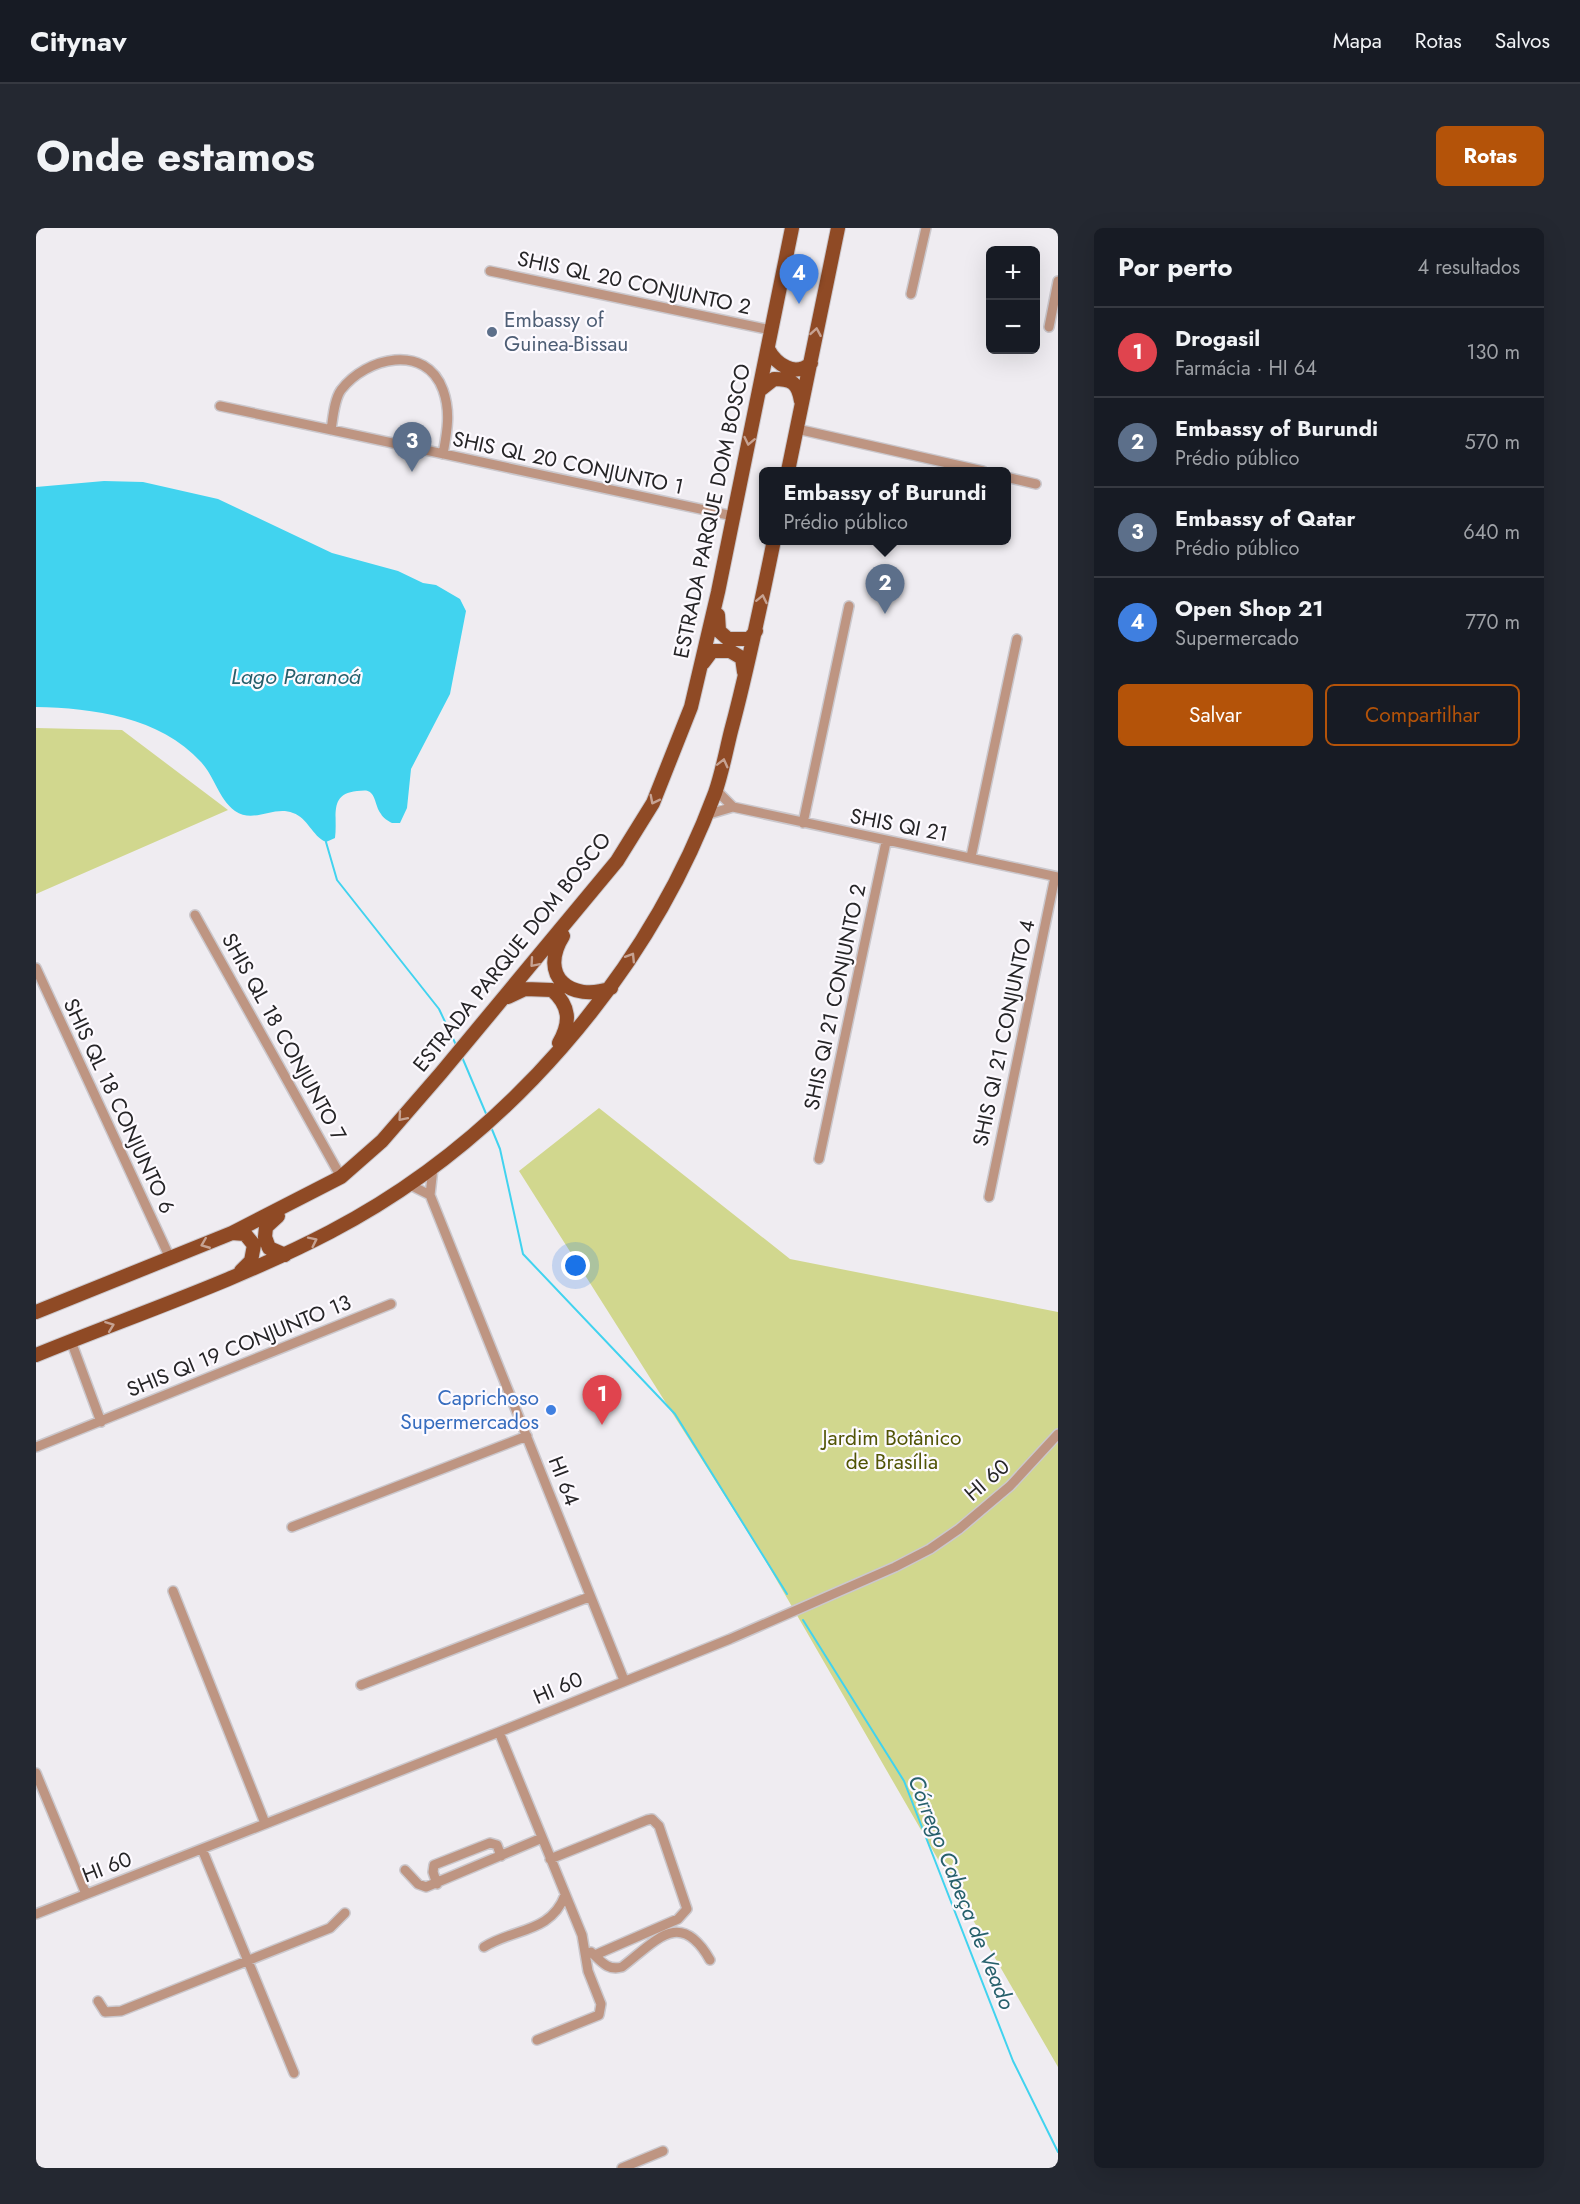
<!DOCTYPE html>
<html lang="pt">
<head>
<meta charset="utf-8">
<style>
  :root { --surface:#171b24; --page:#242831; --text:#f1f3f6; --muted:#9ea1a6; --line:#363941; --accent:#b45309 }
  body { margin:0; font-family:Jost,sans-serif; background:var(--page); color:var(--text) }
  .controls { position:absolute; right:18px; top:18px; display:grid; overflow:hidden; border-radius:9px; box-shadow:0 6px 24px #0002 }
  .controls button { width:54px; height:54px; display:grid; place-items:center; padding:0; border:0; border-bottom:2px solid var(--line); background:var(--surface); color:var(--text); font:30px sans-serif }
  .you { position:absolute; left:540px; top:1038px; width:21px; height:21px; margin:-15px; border:4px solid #fff; border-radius:50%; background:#1a73e8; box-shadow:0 0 0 9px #1a73e833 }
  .badge { display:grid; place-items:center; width:39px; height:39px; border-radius:50%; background:var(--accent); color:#fff; font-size:20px; font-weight:700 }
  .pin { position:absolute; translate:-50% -50px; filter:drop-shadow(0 2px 3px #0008) }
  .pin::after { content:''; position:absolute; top:32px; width:21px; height:18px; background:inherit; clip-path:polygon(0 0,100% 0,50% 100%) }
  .popup { position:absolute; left:723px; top:239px; width:252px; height:78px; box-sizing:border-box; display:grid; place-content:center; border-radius:9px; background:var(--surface); filter:drop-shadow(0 2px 4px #0005); font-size:20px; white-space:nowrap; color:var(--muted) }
  .popup b { font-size:22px; color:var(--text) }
  .popup::after { content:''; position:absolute; left:50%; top:100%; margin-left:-12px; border:12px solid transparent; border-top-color:var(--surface) }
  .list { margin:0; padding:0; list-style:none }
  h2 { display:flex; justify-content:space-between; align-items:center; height:78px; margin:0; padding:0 24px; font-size:26px }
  h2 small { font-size:20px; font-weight:400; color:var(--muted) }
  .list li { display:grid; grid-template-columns:39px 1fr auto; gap:18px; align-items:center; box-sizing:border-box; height:90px; padding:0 24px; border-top:2px solid var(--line) }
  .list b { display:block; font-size:22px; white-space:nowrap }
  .list p { margin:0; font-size:20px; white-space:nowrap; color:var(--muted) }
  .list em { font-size:20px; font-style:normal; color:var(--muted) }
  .actions { display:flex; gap:12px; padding:18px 24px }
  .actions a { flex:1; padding:14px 0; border:2px solid var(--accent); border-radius:9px; text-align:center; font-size:21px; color:var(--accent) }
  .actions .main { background:var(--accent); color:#fff }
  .map { position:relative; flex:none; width:1022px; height:1940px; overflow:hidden; border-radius:9px }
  header { display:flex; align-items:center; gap:36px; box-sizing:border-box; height:84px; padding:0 30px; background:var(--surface); border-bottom:2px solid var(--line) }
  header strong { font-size:28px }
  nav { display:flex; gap:33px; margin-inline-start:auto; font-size:21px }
  .intro { display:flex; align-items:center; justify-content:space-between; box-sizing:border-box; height:144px; padding:0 36px }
  h1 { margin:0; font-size:42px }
  .button { padding:15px 27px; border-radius:9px; background:var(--accent); color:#fff; font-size:21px; font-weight:700 }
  main { display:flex; gap:36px; padding:0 36px }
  aside { flex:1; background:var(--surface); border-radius:9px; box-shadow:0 6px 24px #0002 }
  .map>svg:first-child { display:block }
</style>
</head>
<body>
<header>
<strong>Citynav</strong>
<nav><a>Mapa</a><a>Rotas</a><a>Salvos</a></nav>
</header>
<div class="intro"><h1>Onde estamos</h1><a class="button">Rotas</a></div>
<main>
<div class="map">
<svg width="1022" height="1940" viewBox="0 0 1022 1940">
  <rect width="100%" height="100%" fill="#efecf1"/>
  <path fill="#d1d78e" d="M0,500L86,502L192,582L0,666Z
    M563,880L754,1031L1022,1084V1839L725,1325L483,943Z"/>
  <path fill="#41d3ef" d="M68,253L107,254L182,271L296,325L362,343L387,355L400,357L424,371L430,383L414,466L375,541L371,580L364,595H356C352,593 347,590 345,586C340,580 340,570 335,565C331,561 326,563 321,563C292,566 302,588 299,610L290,614C276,608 272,590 257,585C238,577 218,596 199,583C182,570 179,549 165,534C124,489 57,480 0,479V259Z"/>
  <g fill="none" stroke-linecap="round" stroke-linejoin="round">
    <path stroke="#41d3ef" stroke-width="2" d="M290,614L301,652L403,781L421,819
      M426,829L451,888
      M455,899L464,921L487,1026L639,1186L751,1366
      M767,1392L868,1553L977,1833L1022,1924"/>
    <defs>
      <path id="street" d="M454,43L735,102
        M875,66L890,0
        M1013,99L1022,53
        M184,178L697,288
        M761,201L947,243
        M295,202C297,190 298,172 305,162C330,129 390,115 407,162C415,184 411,204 407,226
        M970,249L1000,256
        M680,562L697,579L1022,649
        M670,587L697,579
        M767,595L813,378
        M935,629L981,411
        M159,687L305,949
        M0,740L134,1030
        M783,931L850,614
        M397,940L394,967L588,1452
        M374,957L394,967
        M953,969L1019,649
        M35,1113L65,1194
        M0,1219L355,1076
        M256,1299L491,1208
        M137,1363L229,1595
        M325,1457L553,1369
        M463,1504L546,1707L552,1743L565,1776L563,1787L501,1812
        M0,1545L50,1666
        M166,1621L258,1845
        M514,1631L611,1592L616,1591L623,1598L651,1681L642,1691L559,1727
        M369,1642L382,1656L390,1659L506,1610
        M401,1656L397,1644L398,1637L454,1615L461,1617L465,1628
        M0,1686L463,1504L694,1411L859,1339L894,1321L923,1301L974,1258L1022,1206
        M448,1719C478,1700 515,1705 529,1667
        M555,1724C565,1733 571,1743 586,1739C619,1714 644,1679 674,1732
        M62,1773L69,1784L85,1783L294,1700L309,1685
        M586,1940L627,1923"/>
      <path id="primary" d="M732,121C740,136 759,150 775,135
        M724,162L738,151C756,151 762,155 765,173
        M752,243L802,0
        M682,387L683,403L692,411H713L720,403
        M667,435L676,423H694L706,430L708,444
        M527,708C502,748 535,775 575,760
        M472,769L489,761L516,762C534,778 535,794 523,815
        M242,988L230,999L229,1009L233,1020L249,1027
        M196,1005L209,1006L218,1017L215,1033L205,1043
        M0,1084L196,1005L305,949L346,913L405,845L581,633L617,575L655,479L682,364L756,0
        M0,1127C98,1087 200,1053 294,1004C467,914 611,748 679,565C686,545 690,523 695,503C712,440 725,376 738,312"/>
    </defs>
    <use href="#street" stroke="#cbc8cd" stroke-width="12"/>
    <use href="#primary" stroke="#cbc8cd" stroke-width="16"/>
    <use href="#street" stroke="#be9582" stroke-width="9"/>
    <use href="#primary" stroke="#8f4a25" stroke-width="14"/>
  </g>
  <defs><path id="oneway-chevron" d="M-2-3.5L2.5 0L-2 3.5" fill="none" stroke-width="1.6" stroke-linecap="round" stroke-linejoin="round" transform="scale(1.5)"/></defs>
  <g stroke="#c6a292">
    <use href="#oneway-chevron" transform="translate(780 104) rotate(-80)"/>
    <use href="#oneway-chevron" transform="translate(713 213) rotate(102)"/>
    <use href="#oneway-chevron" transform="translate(726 371) rotate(-78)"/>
    <use href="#oneway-chevron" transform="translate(687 535) rotate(-76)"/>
    <use href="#oneway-chevron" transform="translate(618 572) rotate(117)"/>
    <use href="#oneway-chevron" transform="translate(595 729) rotate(-58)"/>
    <use href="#oneway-chevron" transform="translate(498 735) rotate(131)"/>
    <use href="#oneway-chevron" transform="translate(366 889) rotate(131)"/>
    <use href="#oneway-chevron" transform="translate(277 1013) rotate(-26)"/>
    <use href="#oneway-chevron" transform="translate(169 1016) rotate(158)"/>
    <use href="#oneway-chevron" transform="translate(74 1098) rotate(-21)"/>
  </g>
  <circle fill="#5c6f8a" stroke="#fdfaff" stroke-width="2" cx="456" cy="104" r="6"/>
  <circle fill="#3f7fe0" stroke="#fdfaff" stroke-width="2" cx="515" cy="1182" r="6"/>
  <g text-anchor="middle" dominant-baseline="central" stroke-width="4.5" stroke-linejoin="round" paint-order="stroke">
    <g font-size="21" fill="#262527" stroke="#fdfaff">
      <text transform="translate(598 55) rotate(12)">SHIS QL 20 CONJUNTO 2</text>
      <text transform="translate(532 235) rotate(12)">SHIS QL 20 CONJUNTO 1</text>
      <text transform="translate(676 283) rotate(-78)">ESTRADA PARQUE DOM BOSCO</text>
      <text transform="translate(863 597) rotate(11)">SHIS QI 21</text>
      <text transform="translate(476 724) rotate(-51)">ESTRADA PARQUE DOM BOSCO</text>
      <text transform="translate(799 769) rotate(-78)">SHIS QI 21 CONJUNTO 2</text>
      <text transform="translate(968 805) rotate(-78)">SHIS QI 21 CONJUNTO 4</text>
      <text transform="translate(248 809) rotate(61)">SHIS QL 18 CONJUNTO 7</text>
      <text transform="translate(83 878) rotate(65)">SHIS QL 18 CONJUNTO 6</text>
      <text transform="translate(203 1118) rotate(-22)">SHIS QI 19 CONJUNTO 13</text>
      <text transform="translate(951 1252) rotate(-41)">HI 60</text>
      <text transform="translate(528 1253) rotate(69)">HI 64</text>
      <text transform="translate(522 1460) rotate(-23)">HI 60</text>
      <text transform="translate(71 1639) rotate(-21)">HI 60</text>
    </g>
    <g font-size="21" fill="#4e5e75" stroke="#fdfaff" text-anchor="start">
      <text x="468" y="92">Embassy of<tspan x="468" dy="24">Guinea-Bissau</tspan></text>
    </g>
    <g font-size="21" fill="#366cbe" stroke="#fdfaff" text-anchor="end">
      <text x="503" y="1170">Caprichoso<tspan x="503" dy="24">Supermercados</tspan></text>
    </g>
    <g font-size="21" fill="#515405" stroke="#fdfaff">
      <text x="856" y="1210">Jardim Botânico<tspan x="856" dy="24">de Brasília</tspan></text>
    </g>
    <g font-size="22" font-style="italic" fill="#27606c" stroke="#fdfaff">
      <text x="260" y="448">Lago Paranoá</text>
      <text transform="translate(926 1664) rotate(68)">Córrego Cabeça de Veado</text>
    </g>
  </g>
</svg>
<div class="controls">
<button>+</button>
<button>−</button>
</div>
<div class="you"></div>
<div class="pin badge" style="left:566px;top:1197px;background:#e0444e">1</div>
<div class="pin badge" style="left:849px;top:386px;background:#5c6f8a">2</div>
<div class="popup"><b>Embassy of Burundi</b>Prédio público</div>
<div class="pin badge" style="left:376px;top:244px;background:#5c6f8a">3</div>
<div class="pin badge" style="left:763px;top:76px;background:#3f7fe0">4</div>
</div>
<aside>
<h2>Por perto<small>4 resultados</small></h2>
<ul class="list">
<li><span class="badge" style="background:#e0444e">1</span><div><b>Drogasil</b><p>Farmácia · HI 64</p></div><em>130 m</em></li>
<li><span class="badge" style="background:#5c6f8a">2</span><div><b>Embassy of Burundi</b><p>Prédio público</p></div><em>570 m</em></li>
<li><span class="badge" style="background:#5c6f8a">3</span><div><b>Embassy of Qatar</b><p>Prédio público</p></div><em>640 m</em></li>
<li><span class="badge" style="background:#3f7fe0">4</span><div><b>Open Shop 21</b><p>Supermercado</p></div><em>770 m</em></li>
</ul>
<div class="actions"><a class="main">Salvar</a><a>Compartilhar</a></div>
</aside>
</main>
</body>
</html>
